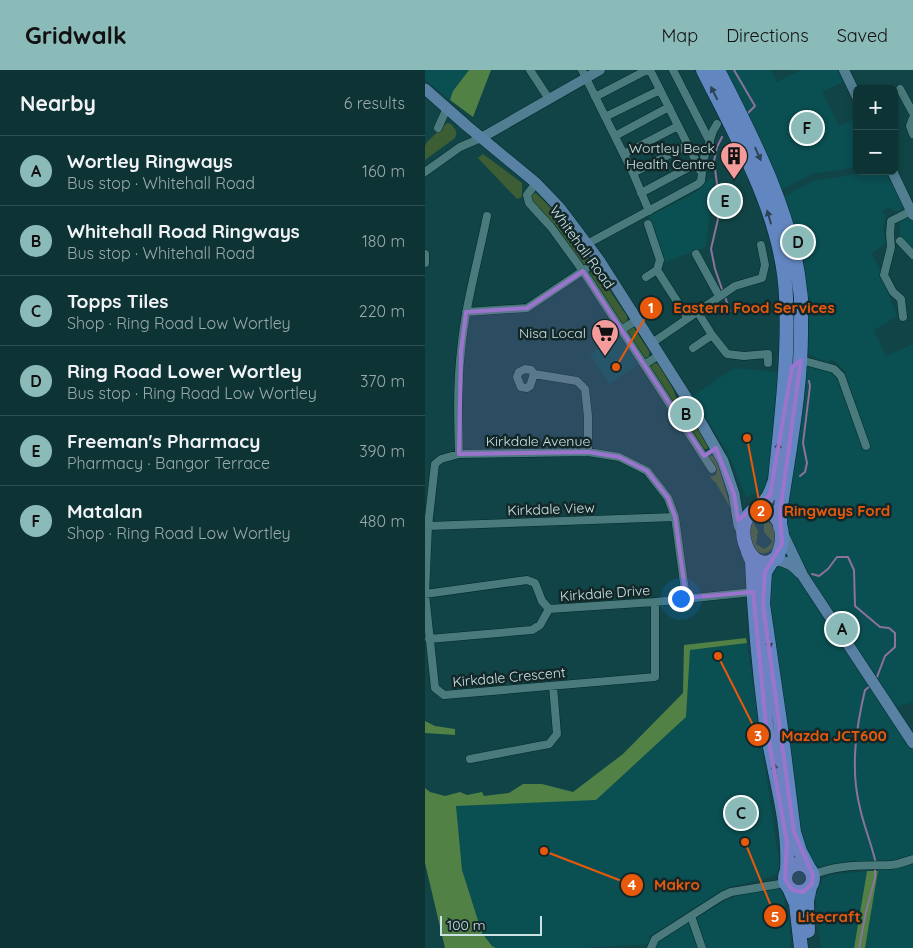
<!DOCTYPE html>
<html lang="en">
<head>
<meta charset="utf-8">
<style>
  :root { --surface:#0d3334; --page:#163b3c; --text:#f1f3f6; --muted:#9aaaac; --line:#2d4e4f; --accent:#8bbbb9 }
  body { margin:0; font-family:Quicksand,sans-serif; background:var(--page); color:var(--text) }
  .controls { position:absolute; right:15px; top:15px; display:grid; overflow:hidden; border-radius:8px; box-shadow:0 2px 8px #0003 }
  .controls button { width:45px; height:45px; display:grid; place-items:center; padding:0; border:0; border-bottom:1px solid var(--line); background:var(--surface); color:var(--text); font:25px sans-serif }
  .scale { position:absolute; left:15px; bottom:12px; width:102px; box-sizing:border-box; padding-left:5px; border:2px solid #cae2e3; border-top:0; font-size:14px; line-height:18px; white-space:nowrap; color:#cae2e3; -webkit-text-stroke:4px #132728; paint-order:stroke }
  .you { position:absolute; left:255px; top:528px; width:18px; height:18px; margin:-12px; border:4px solid #fff; border-radius:50%; background:#1a73e8; box-shadow:0 0 0 8px #1a73e833 }
  .badge { display:grid; place-items:center; width:32px; height:32px; border-radius:50%; background:var(--accent); color:#111; font-size:16px; font-weight:700 }
  .pin { position:absolute; translate:-50% -50%; border:2px solid #fff; box-shadow:0 1px 5px #0006 }
  .list { margin:0; padding:0; list-style:none }
  h2 { display:flex; justify-content:space-between; align-items:center; height:65px; margin:0; padding:0 20px; font-size:21px }
  h2 small { font-size:16px; font-weight:400; color:var(--muted) }
  .list li { display:grid; grid-template-columns:32px 1fr auto; gap:15px; align-items:center; box-sizing:border-box; height:70px; padding:0 20px; border-top:1px solid var(--line) }
  .list b { display:block; font-size:19px; white-space:nowrap }
  .list p { margin:0; font-size:16px; white-space:nowrap; color:var(--muted) }
  .list em { font-size:16px; font-style:normal; color:var(--muted) }
  .map { position:relative; flex:none; width:488px; height:878px; overflow:hidden }
  header { display:flex; align-items:center; gap:30px; box-sizing:border-box; height:70px; padding:0 25px; background:var(--accent); color:#111 }
  header strong { font-size:24px }
  nav { display:flex; gap:28px; margin-inline-start:auto; font-size:18px }
  main { display:flex }
  aside { flex:1; background:var(--surface) }
  .map>svg:first-child { display:block }
</style>
</head>
<body>
<header>
<strong>Gridwalk</strong>
<nav><a>Map</a><a>Directions</a><a>Saved</a></nav>
</header>
<main>
<aside>
<h2>Nearby<small>6 results</small></h2>
<ul class="list">
<li><span class="badge">A</span><div><b>Wortley Ringways</b><p>Bus stop · Whitehall Road</p></div><em>160 m</em></li>
<li><span class="badge">B</span><div><b>Whitehall Road Ringways</b><p>Bus stop · Whitehall Road</p></div><em>180 m</em></li>
<li><span class="badge">C</span><div><b>Topps Tiles</b><p>Shop · Ring Road Low Wortley</p></div><em>220 m</em></li>
<li><span class="badge">D</span><div><b>Ring Road Lower Wortley</b><p>Bus stop · Ring Road Low Wortley</p></div><em>370 m</em></li>
<li><span class="badge">E</span><div><b>Freeman's Pharmacy</b><p>Pharmacy · Bangor Terrace</p></div><em>390 m</em></li>
<li><span class="badge">F</span><div><b>Matalan</b><p>Shop · Ring Road Low Wortley</p></div><em>480 m</em></li>
</ul>
</aside>
<div class="map">
<svg width="488" height="878" viewBox="0 0 488 878">
  <rect width="100%" height="100%" fill="#114446"/>
  <path fill="#0a4f52" d="M0,0H44L28,21L25,30L0,10Z
    M297,0H346L352,12L376,0H413L418,12L397,22L414,56L432,48V97L387,104L356,120Z
    M439,101H459L478,133V139L475,141H468L465,137L458,141L461,148L458,157L460,174L446,184L452,193L472,246L449,260L461,286L488,274V632L465,639L488,673V878H440L454,795L388,805L375,781L338,534L343,496L367,495L358,464L376,290L416,306L422,303L407,289L403,293L387,286L382,280L358,127L388,111L432,104Z
    M285,108L290,112L282,129L285,143L281,177L238,193L224,146L270,123Z
    M488,145V185L475,171L474,147Z
    M198,263L217,292L184,314L165,284Z
    M309,298L354,302L345,390L340,421L321,427L305,387L268,326Z
    M322,573L355,799L350,806L300,818L224,867L227,874L303,829L314,825L356,818L365,858L366,878H226L227,874L158,878H71L67,877L57,863L37,800L31,736L171,729L261,647L265,580Z
    M442,801L429,878H396L390,827L394,816L398,809L404,805Z"/>
  <path fill="#3d5d35" fill-rule="evenodd" d="M22,53L26,54C30,59 33,61 30,68L0,90V76L2,72Z
    M58,84L97,113V127L92,129L53,88Z
    M111,123L132,144L164,189V192L159,197L107,131L106,124Z
    M168,200L172,202L202,246V252L197,255L163,205Z
    M207,258H209L224,281V287L219,289L201,262Z
    M229,292L234,295L248,319L253,333L269,355L276,360L284,375L282,379H277L225,297Z
    M283,385L288,386L292,391L306,439L291,413L285,407L291,405L292,399L288,397L282,386Z
    M332,442C371,466 340,497 328,477C325,472 325,463 323,457ZM335,448L339,451V462L347,471L344,476L339,479L331,474L333,461L329,454L331,449Z"/>
  <path fill="#528146" d="M44,0H66L48,47L25,30L28,21Z
    M321,568L322,573L265,580L261,647L171,730L31,736L37,800L57,863L67,876L71,878H20L0,793V718L5,722L20,726L35,722L42,725L57,722L59,726L84,723L98,714H117L148,722L198,684L258,623L259,575Z
    M0,651L10,656L30,659V665L0,663Z
    M442,801H453L440,878H429Z"/>
  <g fill="none" stroke-linecap="round" stroke-linejoin="round">
    <path stroke="#8b739b" stroke-width="2" d="M309,0L330,36L323,43
      M297,67L292,77L289,91L292,114L290,121L293,149L286,179L290,199L298,222
      M300,227L305,241
      M375,406L380,402L382,393L378,373L385,316L384,311
      M387,504L394,506L403,499L412,487H423L429,500L430,536L455,557L464,558L470,563V577L460,586L452,607
      M444,617L440,620C431,658 425,699 435,738C439,757 447,775 451,794
      M434,878L441,842L450,808V799"/>
    <defs>
      <path id="street" d="M105,0L124,29
        M157,0L208,103L224,141
        M248,0L285,72
        M475,19L488,43
        M170,27L222,0
        M180,47L235,20
        M488,48L485,56L488,64
        M13,58L22,38
        M190,66L244,37
        M199,84L253,56
        M275,100L288,61L292,54
        M0,102L35,77L56,68
        M208,103L263,75
        M111,113L102,125L104,133L126,157L158,201L287,399
        M216,123L272,93
        M475,171L488,185
        M162,174L273,114L276,111L277,103L225,0
        M0,184V193
        M271,184L294,226
        M232,200L262,247
        M221,207L232,200L235,190L223,154
        M272,241L287,265L302,284L319,286L343,284V293
        M41,242L102,238L174,190
        M478,247L476,229L468,222L459,205L466,177L465,164L466,151L486,141
        M196,260L212,250
        M227,273L310,216L337,208L340,195L336,175
        M268,278L287,265
        M376,290L409,299L416,306L441,376
        M219,295L234,285
        M109,304L105,316L102,318L96,317L92,307L94,302L100,299L106,300L109,304L152,311L160,319L163,346V382
        M34,384C33,350 32,315 36,281C40,236 53,191 62,146
        M3,456L250,447
        M0,524L102,510L110,513L117,531L124,539
        M230,532V607L19,625L10,618L0,524L3,456L10,394L16,389L34,384L163,382L194,387L222,401L243,428L250,447L261,528
        M124,539L230,532L328,522
        M4,569L107,560L115,555L124,539
        M45,689L124,674L132,664L128,616
        M388,805C411,794 440,796 465,795C473,795 481,791 488,789
        M266,846L277,878
        M226,878L230,869L297,826L306,822L361,813"/>
      <path id="secondary" d="M419,0L432,27
        M56,68L175,0
        M467,101L488,145"/>
      <path id="primary" d="M0,19L42,56L111,113L135,138L174,190L263,330L298,391L309,424L314,455L318,464
        M358,464L378,506L488,673
        M349,490C361,491 367,494 375,503"/>
      <path id="highway" d="M278,0C313,70 358,147 361,227C364,287 356,350 350,410C346,422 343,431 332,439
        M293,0C327,66 368,146 375,220C377,231 376,243 376,254C377,318 364,380 355,443V457
        M332,439C359,440 361,467 352,487C327,511 302,452 332,439Z
        M323,482L327,491C329,545 334,600 341,654C348,702 365,752 362,800
        M347,491L340,502L338,534L356,658L369,762L375,781L385,800
        M360 808a14 14 0 1 1 28 0a14 14 0 1 1-28 0Z
        M364,818L371,834L376,878
        M383,861L382,831L385,817"/>
    </defs>
    <use href="#street" stroke="#02292a" stroke-width="9"/>
    <use href="#secondary" stroke="#02292a" stroke-width="11"/>
    <use href="#primary" stroke="#02292a" stroke-width="12"/>
    <use href="#highway" stroke="#02292a" stroke-width="15"/>
    <use href="#street" stroke="#4a7a7c" stroke-width="8"/>
    <use href="#secondary" stroke="#517e90" stroke-width="10"/>
    <use href="#primary" stroke="#5881a4" stroke-width="11"/>
    <use href="#highway" stroke="#6286bf" stroke-width="14"/>
  </g>
  <defs><path id="oneway-solid" d="M-6-.8H1V-3.2L6.5 0L1 3.2V.8H-6Z" transform="scale(1.25)"/></defs>
  <g fill="#2b4455">
    <use href="#oneway-solid" transform="translate(289 23) rotate(-117)"/>
    <use href="#oneway-solid" transform="translate(333 84) rotate(66)"/>
    <use href="#oneway-solid" transform="translate(344 147) rotate(-106)"/>
    <use href="#oneway-solid" transform="translate(353 379) rotate(-84)"/>
    <use href="#oneway-solid" transform="translate(344 572) rotate(82)"/>
    <use href="#oneway-solid" transform="translate(350 700) rotate(-100)"/>
  </g>
  <path fill="#9b75cd" fill-opacity="0.2" stroke="#9b75cd" stroke-width="4" stroke-linejoin="round" d="M158,201L279,386L291,378L309,424L313,450L345,425L367,297L376,290L355,443L357,474L340,502L338,534L369,762L388,805L387,814L378,822L367,820L360,809L362,773L341,655L328,522L261,528L250,447L243,428L222,401L194,387L163,382L34,384L36,281L41,242L102,238Z"/>
  <defs>
    <symbol id="building-pin" viewBox="-11 -11 22 30"><path d="M0 17L-7.5 6A9.5 9.5 0 1 1 7.5 6Z" fill="#f59b9c" stroke="#132728"/><path d="M-4-6H4V6H1V3H-1V6H-4ZM-2.5-4.3h1.7v1.8h-1.7ZM.8-4.3h1.7v1.8H.8ZM-2.5-1h1.7V.8h-1.7ZM.8-1h1.7V.8H.8Z" fill="#111"/></symbol>
    <symbol id="supermarket-pin" viewBox="-11 -11 22 30"><path d="M0 17L-7.5 6A9.5 9.5 0 1 1 7.5 6Z" fill="#f59b9c" stroke="#132728"/><path d="M-6-5.5h2.5l.6 2H6L4.5 2H-2.5L-4.4-4H-6ZM-1.5 3.2a1.3 1.3 0 1 0 .1 0ZM3 3.2a1.3 1.3 0 1 0 .1 0Z" fill="#111"/></symbol>
  </defs>
  <g fill-rule="evenodd">
    <use href="#building-pin" x="293" y="70" width="32" height="43"/>
    <use href="#supermarket-pin" x="164" y="247" width="32" height="43"/>
  </g>
  <g text-anchor="middle" dominant-baseline="central" stroke-width="5" stroke-linejoin="round" paint-order="stroke">
    <g font-size="14" fill="#cae2e3" stroke="#132728" text-anchor="end">
      <text x="290" y="78">Wortley Beck<tspan x="290" dy="16">Health Centre</tspan></text>
      <text x="161" y="263">Nisa Local</text>
    </g>
    <g font-size="14" fill="#cae2e3" stroke="#132728">
      <text transform="translate(157 177) rotate(54)">Whitehall Road</text>
      <text x="113" y="371">Kirkdale Avenue</text>
      <text transform="translate(126 439) rotate(-2)">Kirkdale View</text>
      <text transform="translate(180 523) rotate(-4)">Kirkdale Drive</text>
      <text transform="translate(84 607) rotate(-5)">Kirkdale Crescent</text>
    </g>
  </g>
  <path fill="none" stroke="#e8590c" stroke-width="2" d="M191 297L226 238M322 368L336 441M293 586L333 665M119 781L207 815M320 772L350 846"/>
  <g fill="#e8590c" stroke="#132728" stroke-width="2">
    <circle cx="191" cy="297" r="5"/>
    <circle cx="322" cy="368" r="5"/>
    <circle cx="293" cy="586" r="5"/>
    <circle cx="119" cy="781" r="5"/>
    <circle cx="320" cy="772" r="5"/>
    <circle cx="226" cy="238" r="12"/>
    <circle cx="336" cy="441" r="12"/>
    <circle cx="333" cy="665" r="12"/>
    <circle cx="207" cy="815" r="12"/>
    <circle cx="350" cy="846" r="12"/>
  </g>
  <g font-size="15" text-anchor="middle" font-weight="bold" fill="#fff">
    <text x="226" y="243">1</text>
    <text x="336" y="446">2</text>
    <text x="333" y="671">3</text>
    <text x="207" y="820">4</text>
    <text x="350" y="852">5</text>
  </g>
  <g font-size="15" text-anchor="middle" font-weight="bold" fill="#e8590c" stroke="#132728" stroke-width="5" stroke-linejoin="round" paint-order="stroke">
    <text x="329" y="243">Eastern Food Services</text>
    <text x="412" y="446">Ringways Ford</text>
    <text x="409" y="671">Mazda JCT600</text>
    <text x="252" y="820">Makro</text>
    <text x="404" y="852">Litecraft</text>
  </g>
</svg>
<div class="controls">
<button>+</button>
<button>−</button>
</div>
<div class="scale">100 m</div>
<div class="you"></div>
<div class="pin badge" style="left:417px;top:559px">A</div>
<div class="pin badge" style="left:261px;top:344px">B</div>
<div class="pin badge" style="left:316px;top:743px">C</div>
<div class="pin badge" style="left:373px;top:172px">D</div>
<div class="pin badge" style="left:300px;top:131px">E</div>
<div class="pin badge" style="left:382px;top:58px">F</div>
</div>
</main>
</body>
</html>
